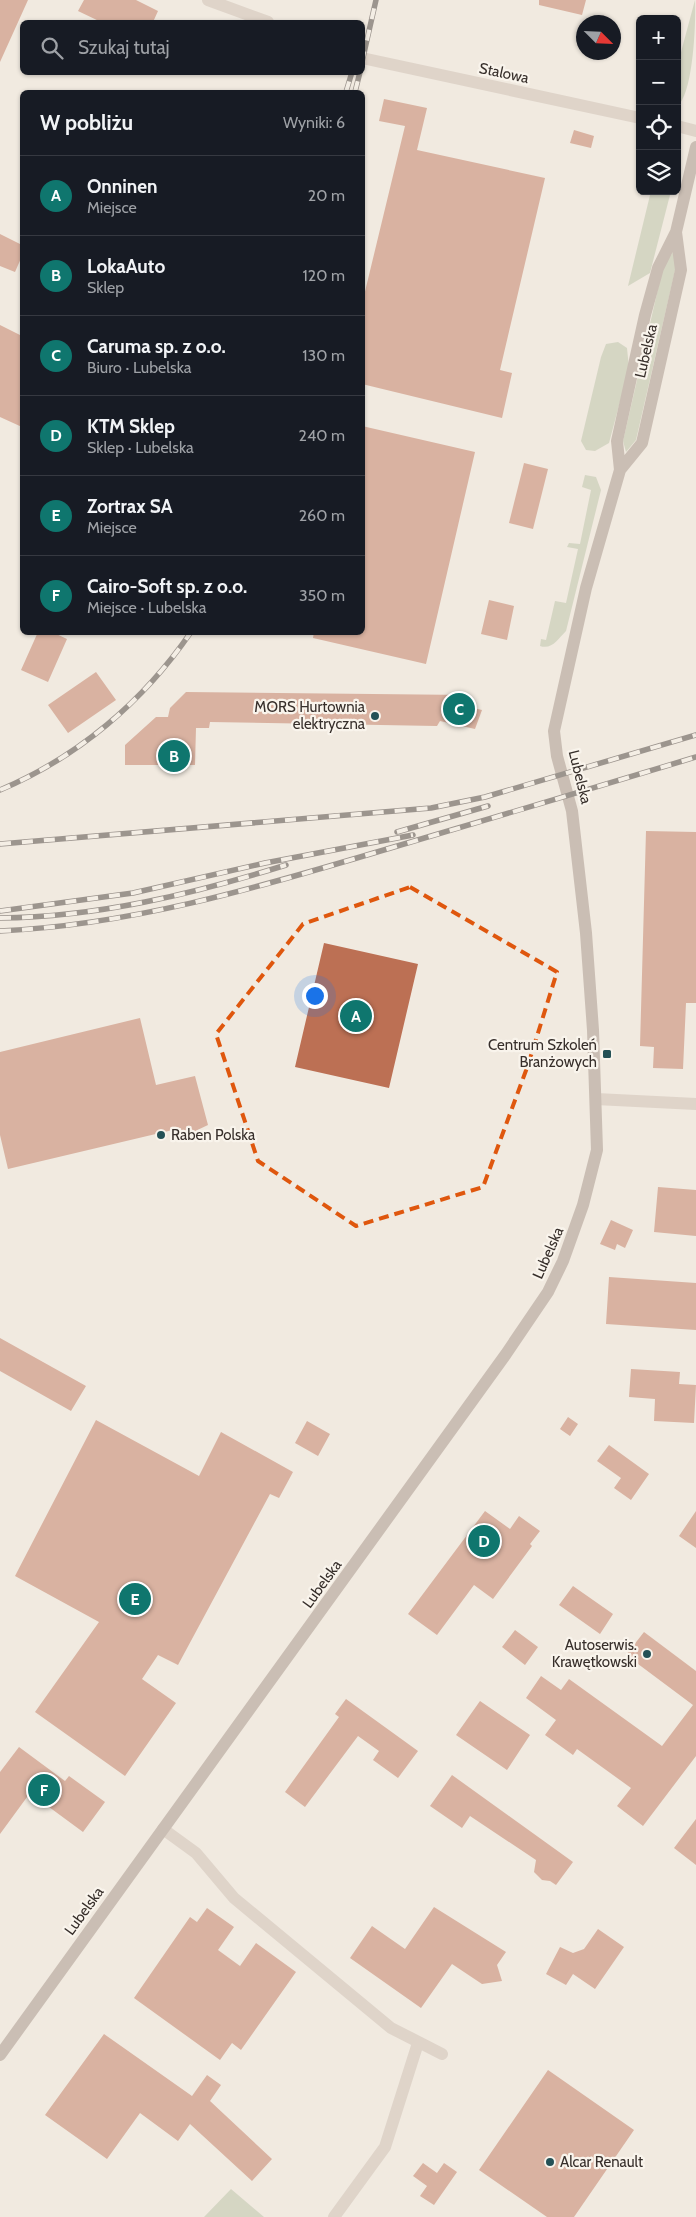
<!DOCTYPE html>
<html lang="pl">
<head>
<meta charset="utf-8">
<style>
  :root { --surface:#171b24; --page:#242831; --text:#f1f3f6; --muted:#9ea1a6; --line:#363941; --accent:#0f766e }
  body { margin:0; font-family:Cabin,sans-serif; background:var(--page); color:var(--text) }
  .controls { position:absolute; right:15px; top:15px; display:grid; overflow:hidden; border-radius:8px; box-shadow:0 1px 4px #0004 }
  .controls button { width:45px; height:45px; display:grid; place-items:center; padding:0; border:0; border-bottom:1px solid var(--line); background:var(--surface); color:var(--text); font:25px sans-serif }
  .compass { position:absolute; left:576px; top:15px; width:45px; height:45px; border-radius:50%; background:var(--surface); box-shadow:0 1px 4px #0004; rotate:114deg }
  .you { position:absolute; left:314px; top:995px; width:18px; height:18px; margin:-12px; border:4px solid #fff; border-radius:50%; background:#1a73e8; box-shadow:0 0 0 8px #1a73e833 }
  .badge { display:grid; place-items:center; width:32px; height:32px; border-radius:50%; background:var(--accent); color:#fff; font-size:16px; font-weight:700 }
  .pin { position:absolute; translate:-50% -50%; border:2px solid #fff; box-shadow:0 1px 5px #0006 }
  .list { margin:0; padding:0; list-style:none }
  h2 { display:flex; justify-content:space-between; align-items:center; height:65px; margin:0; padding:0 20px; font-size:21px }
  h2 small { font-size:16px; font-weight:400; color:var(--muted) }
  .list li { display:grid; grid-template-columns:32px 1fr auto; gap:15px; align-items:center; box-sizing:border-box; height:80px; padding:0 20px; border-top:1px solid var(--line) }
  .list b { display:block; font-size:19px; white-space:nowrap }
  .list p { margin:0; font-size:16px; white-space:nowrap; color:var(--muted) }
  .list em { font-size:16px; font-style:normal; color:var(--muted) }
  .icon { flex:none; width:28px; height:28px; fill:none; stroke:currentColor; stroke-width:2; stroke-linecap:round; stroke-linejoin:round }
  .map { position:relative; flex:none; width:696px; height:2217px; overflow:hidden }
  .search { position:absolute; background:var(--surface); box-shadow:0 1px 4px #0004; left:20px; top:20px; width:345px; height:55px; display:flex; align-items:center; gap:12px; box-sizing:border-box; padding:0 18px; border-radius:8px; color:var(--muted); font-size:19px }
  .panel { position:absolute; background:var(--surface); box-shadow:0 1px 4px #0004; left:20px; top:90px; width:345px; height:545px; border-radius:8px }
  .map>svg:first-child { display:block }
</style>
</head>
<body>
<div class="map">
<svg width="696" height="2217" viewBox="0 0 696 2217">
  <rect width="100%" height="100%" fill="#f1eae0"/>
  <path fill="#b4bfa1" d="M695,0C696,18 694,93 677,107V67Z
    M651,191H671L650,273L628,286Z
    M673,252L677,262L636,440L626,452L623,441L663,267Z
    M618,342L627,348L629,368L609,443L595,451L586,450L581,441L601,357L606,344Z
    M585,475L596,477L601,490L566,631C558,639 552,650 540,646L541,639L546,640L555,601L566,603L578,549L567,547L569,543L580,544L591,490L582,487Z
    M231,2189L264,2217H204Z"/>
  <path fill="#bc7054" d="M0,0H28L0,62Z
    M84,0H136L158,11L153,22H101L78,11Z
    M539,0H586L582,15L539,5Z
    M384,99L427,108L417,150L545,178L500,370L512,373L502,418L362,384V304L405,126L379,121Z
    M574,130L594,136L591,148L570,143Z
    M0,234L22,245V256L15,272L0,266Z
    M0,325L22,336V427L0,417Z
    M362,426L475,452L426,664L313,638L314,632H362Z
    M524,463L548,469L533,529L509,523Z
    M489,600L514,606L507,640L481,634Z
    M38,632H52L67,639L48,682L21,670Z
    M96,672L116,700L68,733L48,705Z
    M186,692L467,695L469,707L482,710L475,729L440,721L437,726L210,722L209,728H196L195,765H125V745L156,717H168L170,708Z
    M646,831L696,832V1003H686L683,1069L653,1068L654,1047L640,1046Z
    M324,943L418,964L389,1088L295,1067Z
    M140,1018L156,1085L195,1076L208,1125L191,1133L182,1135L181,1128L8,1169L0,1135V1052Z
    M658,1187L696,1190V1236L654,1232Z
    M611,1220L633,1230L625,1248L617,1244L615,1250L600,1244Z
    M609,1277L696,1283V1330L606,1324Z
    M0,1338L86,1386L71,1411L0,1371Z
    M631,1369L680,1372L679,1384L696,1385L694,1423L654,1421L655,1399L629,1397Z
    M568,1417L578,1424L570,1436L560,1429Z
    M96,1420L199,1476L221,1432L293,1472L279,1498L270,1494L178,1665L158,1655L142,1679L176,1703L125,1776L35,1712L99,1622L15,1576Z
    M307,1421L330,1434L318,1456L295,1443Z
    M609,1445L649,1474L631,1500L614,1488L621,1478L597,1461Z
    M485,1511L510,1529L519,1516L540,1531L530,1544L532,1546L493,1599L474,1585L437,1635L408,1614Z
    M696,1511V1548L679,1536Z
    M573,1586L613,1614L600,1634L559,1605Z
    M515,1630L538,1647L525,1665L502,1647Z
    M644,1632L696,1671V1756L643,1826L617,1806L631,1788L577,1749L573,1755L545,1735L556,1720L526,1698L541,1676L561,1690L569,1679L662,1746L693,1705L626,1655Z
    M346,1699L418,1751L398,1778L373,1760L379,1751L358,1736L305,1807L285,1792L339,1717L335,1714Z
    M480,1701L530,1735L507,1770L456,1735Z
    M19,1747L65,1781L69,1776L105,1802L83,1832L30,1793L0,1834V1772Z
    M452,1775L573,1862L556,1885L550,1881L542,1880L534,1872L536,1860L470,1816L462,1828L430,1806Z
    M696,1819V1865L674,1848Z
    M434,1907L506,1952L497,1965L502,1981L482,1984L452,1964L421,2008L350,1958L372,1926L405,1949Z
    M207,1908L234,1927L218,1950L240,1966L256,1943L296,1972L241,2050L232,2043L220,2060L134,1998L190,1917L197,1922Z
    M598,1929L624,1947L595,1989L573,1974L566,1985L546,1974L560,1947L573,1953L584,1949Z
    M104,2034L192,2096L207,2075L221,2085L210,2101L272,2159L252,2181L190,2124L178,2141L140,2113L107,2159L45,2115Z
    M548,2070L634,2130L574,2217H547L479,2170Z
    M423,2163L437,2173L444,2163L457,2172L434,2205L420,2196L427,2186L413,2176Z"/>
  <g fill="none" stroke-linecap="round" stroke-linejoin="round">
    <path stroke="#c9baad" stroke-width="12" d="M208,0L268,22
      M362,58L640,118
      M677,126L696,131
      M596,1099L696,1104
      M163,1829L196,1853L234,1898L391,2028L442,2054
      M334,2217L385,2147L418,2043"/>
    <path stroke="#9c8a7e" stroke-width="12" d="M620,470L642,443L681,270L676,232
      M0,2055L506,1354L548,1292L563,1261L583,1205L597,1150L593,1030L586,933L572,811L557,756L554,731L586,588L620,470L617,441L645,315L658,268L676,232L696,147"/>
    <defs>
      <path id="rail" d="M362,62L376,0
        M346,92L352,72
        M355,92L360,72
        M0,790C78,757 143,702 191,632
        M397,832L488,806
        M0,844L431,808L485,797L696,735
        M0,911L133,893L265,863L413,835
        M0,918C98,917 193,894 286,865
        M0,931C130,925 253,889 377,852C483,821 590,789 696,757"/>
    </defs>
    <use href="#rail" stroke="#372f2b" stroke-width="5.5"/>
    <use href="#rail" stroke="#f9f4ec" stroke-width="4" stroke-dasharray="11" stroke-linecap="butt"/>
  </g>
  <path d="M0 0H696V2217H0ZM410,887L557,972L528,1065L483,1187L356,1226L258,1161L216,1034L303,924Z" fill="#f1eae0" fill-opacity=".55" fill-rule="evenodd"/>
  <path fill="none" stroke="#df570e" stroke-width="4" stroke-dasharray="10 6" stroke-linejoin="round" d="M410,887L557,972L528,1065L483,1187L356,1226L258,1161L216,1034L303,924Z"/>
  <g fill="#245156" stroke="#f9f4ec" stroke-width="2">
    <circle cx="375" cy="716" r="5"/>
    <rect x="602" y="1049" width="10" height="10" rx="2.5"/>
    <circle cx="161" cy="1135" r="5"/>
    <circle cx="647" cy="1654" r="5"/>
    <circle cx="550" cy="2162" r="5"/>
  </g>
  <g text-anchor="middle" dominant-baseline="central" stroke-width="4.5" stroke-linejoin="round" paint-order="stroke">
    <g font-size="15" fill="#372f2b" stroke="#f9f4ec">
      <text transform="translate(504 73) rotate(12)">Stalowa</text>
      <text transform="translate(646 351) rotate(-77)">Lubelska</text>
      <text transform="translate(580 777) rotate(76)">Lubelska</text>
      <text transform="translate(548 1253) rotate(-66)">Lubelska</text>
      <text transform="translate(322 1584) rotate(-54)">Lubelska</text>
      <text transform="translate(84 1911) rotate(-54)">Lubelska</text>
    </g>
    <g font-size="15" fill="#372f2b" stroke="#f9f4ec" text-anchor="end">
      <text x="365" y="707">MORS Hurtownia<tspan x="365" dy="17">elektryczna</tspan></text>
      <text x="597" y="1045">Centrum Szkoleń<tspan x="597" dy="17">Branżowych</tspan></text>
      <text x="171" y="1135" text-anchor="start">Raben Polska</text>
      <text x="637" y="1645">Autoserwis.<tspan x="637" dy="17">Krawętkowski</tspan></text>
      <text x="560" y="2162" text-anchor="start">Alcar Renault</text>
    </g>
  </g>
</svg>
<div class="controls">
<button>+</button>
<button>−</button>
<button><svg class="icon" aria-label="locate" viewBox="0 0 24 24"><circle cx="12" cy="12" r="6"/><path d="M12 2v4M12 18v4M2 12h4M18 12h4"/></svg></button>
<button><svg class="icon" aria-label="layers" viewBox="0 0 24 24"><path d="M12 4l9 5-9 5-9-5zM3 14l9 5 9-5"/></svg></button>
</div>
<svg class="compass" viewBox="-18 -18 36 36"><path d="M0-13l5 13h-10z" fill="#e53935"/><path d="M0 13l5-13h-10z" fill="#9ea1a6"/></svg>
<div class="you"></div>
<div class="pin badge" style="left:356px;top:1016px">A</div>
<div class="pin badge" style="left:174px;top:756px">B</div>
<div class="pin badge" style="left:459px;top:709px">C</div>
<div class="pin badge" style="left:484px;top:1541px">D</div>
<div class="pin badge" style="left:135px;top:1599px">E</div>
<div class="pin badge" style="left:44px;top:1790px">F</div>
<div class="search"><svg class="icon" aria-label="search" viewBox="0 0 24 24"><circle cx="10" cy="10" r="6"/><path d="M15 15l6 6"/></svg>Szukaj tutaj</div>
<section class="panel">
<h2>W pobliżu<small>Wyniki: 6</small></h2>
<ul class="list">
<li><span class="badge">A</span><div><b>Onninen</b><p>Miejsce</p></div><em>20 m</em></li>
<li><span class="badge">B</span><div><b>LokaAuto</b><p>Sklep</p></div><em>120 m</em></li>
<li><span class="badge">C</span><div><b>Caruma sp. z o.o.</b><p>Biuro · Lubelska</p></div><em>130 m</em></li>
<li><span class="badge">D</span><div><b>KTM Sklep</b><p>Sklep · Lubelska</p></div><em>240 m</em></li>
<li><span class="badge">E</span><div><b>Zortrax SA</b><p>Miejsce</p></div><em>260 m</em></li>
<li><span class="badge">F</span><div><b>Cairo-Soft sp. z o.o.</b><p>Miejsce · Lubelska</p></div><em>350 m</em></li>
</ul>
</section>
</div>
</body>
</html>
